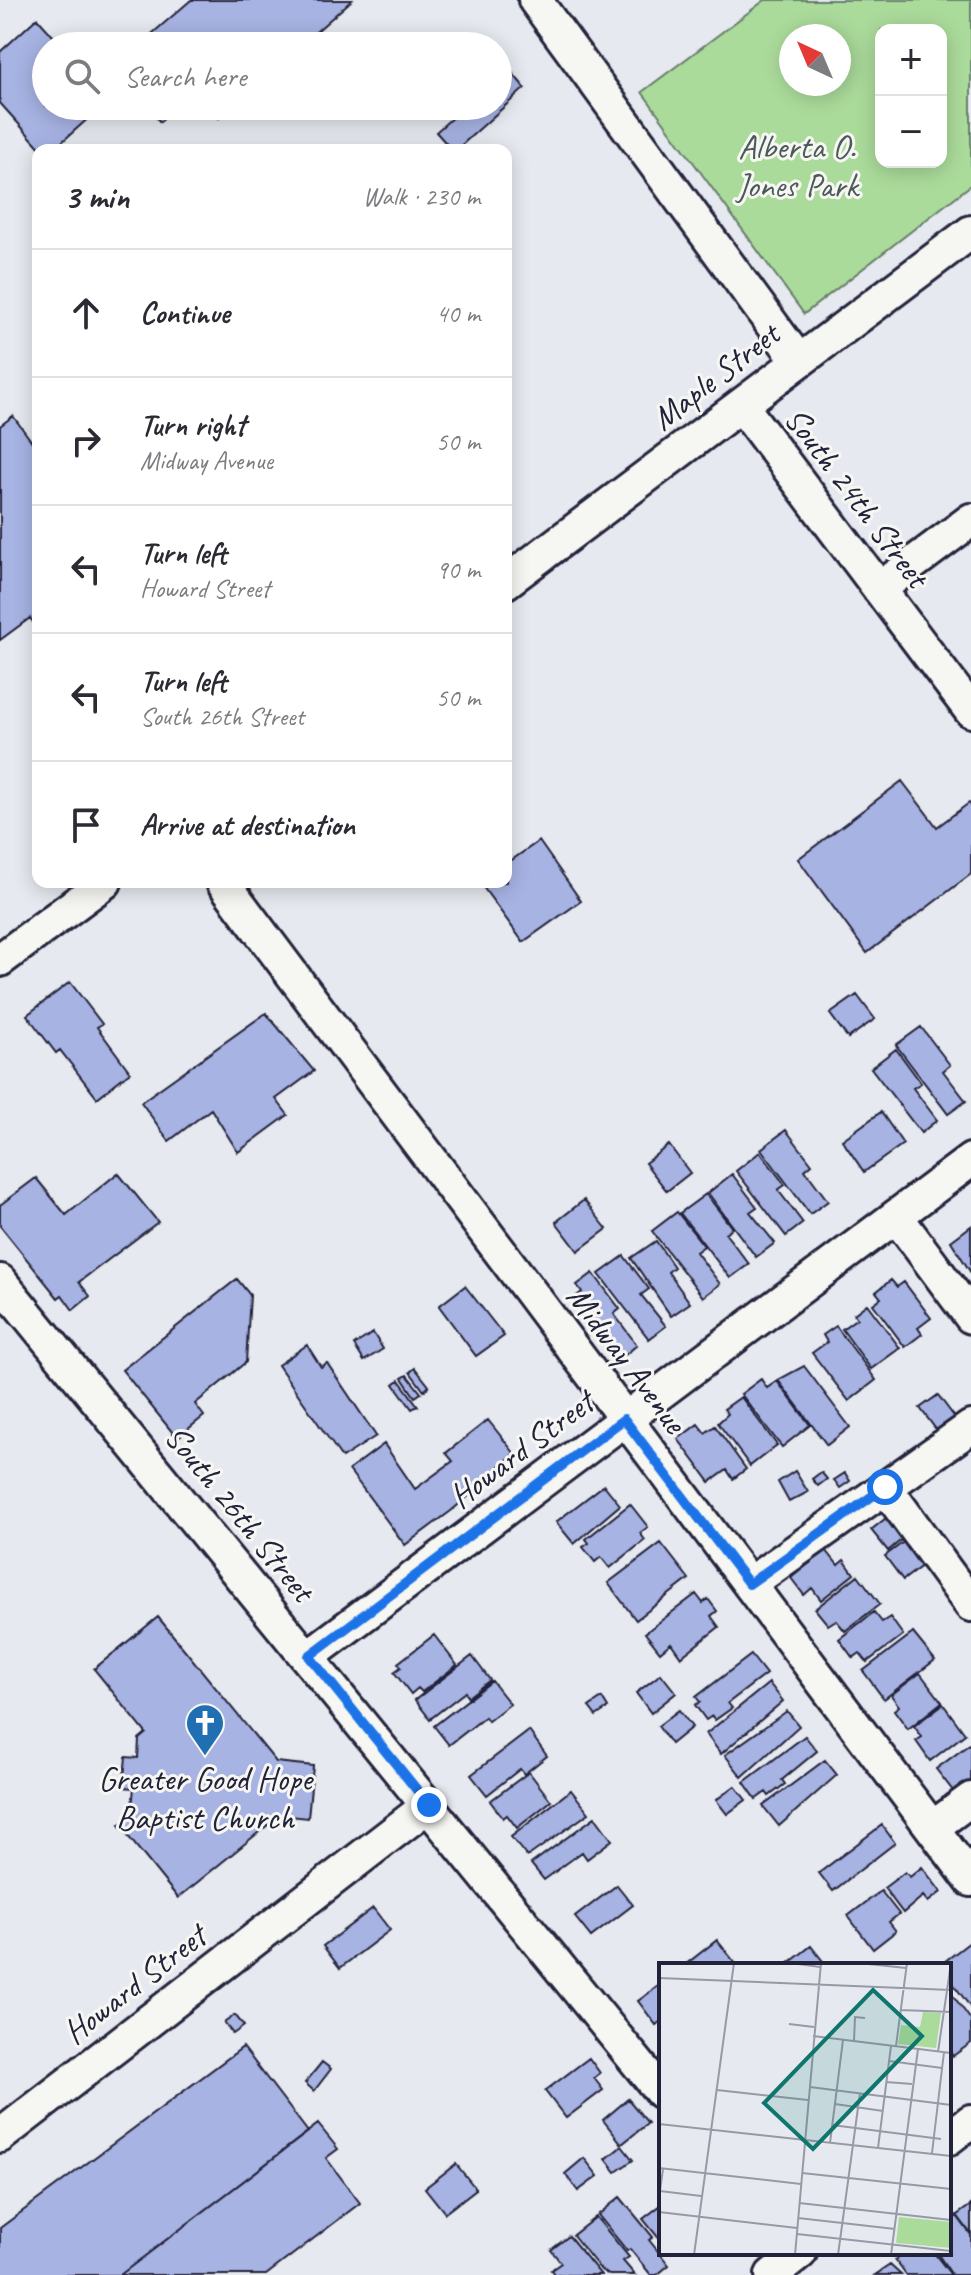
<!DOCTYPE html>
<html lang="en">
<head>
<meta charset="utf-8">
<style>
  :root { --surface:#fff; --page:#f7f7f7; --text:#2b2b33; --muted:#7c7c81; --line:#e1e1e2 }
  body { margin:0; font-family:Caveat,sans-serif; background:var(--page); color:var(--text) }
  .controls { position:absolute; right:24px; top:24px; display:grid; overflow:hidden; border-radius:16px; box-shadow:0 4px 20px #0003 }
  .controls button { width:72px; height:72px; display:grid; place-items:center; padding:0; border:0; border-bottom:2px solid var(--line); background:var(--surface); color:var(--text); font:40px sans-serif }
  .compass { position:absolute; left:779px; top:24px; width:72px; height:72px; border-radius:50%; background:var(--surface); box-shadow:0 4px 20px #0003; rotate:316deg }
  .stop { position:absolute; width:24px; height:24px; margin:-18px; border:6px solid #1a73e8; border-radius:50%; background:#fff }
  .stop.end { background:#1a73e8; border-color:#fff; box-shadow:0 2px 8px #0008 }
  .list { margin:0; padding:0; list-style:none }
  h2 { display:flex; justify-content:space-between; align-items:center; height:104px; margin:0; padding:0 32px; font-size:34px }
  h2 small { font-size:26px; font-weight:400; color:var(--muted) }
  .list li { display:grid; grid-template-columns:52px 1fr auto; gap:24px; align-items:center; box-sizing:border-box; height:128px; padding:0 32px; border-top:2px solid var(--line) }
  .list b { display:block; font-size:30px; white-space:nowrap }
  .list p { margin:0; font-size:26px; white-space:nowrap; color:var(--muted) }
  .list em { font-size:26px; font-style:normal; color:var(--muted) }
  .icon { flex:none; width:44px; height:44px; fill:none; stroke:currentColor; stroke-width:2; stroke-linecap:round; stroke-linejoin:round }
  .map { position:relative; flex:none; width:971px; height:2275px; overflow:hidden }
  .search { position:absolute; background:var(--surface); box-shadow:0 4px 20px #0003; left:32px; top:32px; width:480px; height:88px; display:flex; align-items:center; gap:20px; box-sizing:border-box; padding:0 28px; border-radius:44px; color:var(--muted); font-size:30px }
  .panel { position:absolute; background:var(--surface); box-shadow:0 4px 20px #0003; left:32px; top:144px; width:480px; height:744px; border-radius:16px }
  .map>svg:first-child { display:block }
</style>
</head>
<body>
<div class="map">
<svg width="971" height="2275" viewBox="0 0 971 2275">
  <rect width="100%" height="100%" fill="#e6e9ef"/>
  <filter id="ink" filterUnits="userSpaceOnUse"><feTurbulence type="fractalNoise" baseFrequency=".0125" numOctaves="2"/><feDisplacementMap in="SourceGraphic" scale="16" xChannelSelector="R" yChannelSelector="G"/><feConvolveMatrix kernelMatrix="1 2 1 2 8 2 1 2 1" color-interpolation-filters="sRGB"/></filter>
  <g filter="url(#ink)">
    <path fill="#abdb9b" stroke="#667e6b" stroke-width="2" fill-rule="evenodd" d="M765,0H971V185L804,314L642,92ZM881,30H941V162H881ZM791,36H839V84H791Z"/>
    <path fill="#a7b3e3" stroke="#22223b" stroke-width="2" d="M191,0H352L300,46H154L147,38Z
      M37,18L62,46H46V106H102L53,150H42L0,103V52Z
      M509,69L525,88L456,150H452L436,132L465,106H498V77Z
      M147,106H178L160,122Z
      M208,106H233L219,118Z
      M13,416L38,450V629L30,618L0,640V426Z
      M902,781L937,827L969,803L971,805V874L867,953L798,859Z
      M539,841L581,901L523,942L480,883L506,882V864Z
      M70,982L102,1024L97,1027L130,1072L97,1098L60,1050L56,1053L27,1015Z
      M857,995L875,1019L848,1038L830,1014Z
      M266,1013L314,1071L276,1099L288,1115L238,1152L211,1109L169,1141L141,1102Z
      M921,1027L950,1065L943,1071L966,1101L948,1114L896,1045Z
      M896,1049L921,1083L913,1088L937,1120L921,1133L871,1068Z
      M881,1112L903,1144L864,1172L842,1140Z
      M786,1130L812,1164L805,1170L828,1201L810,1214L761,1149Z
      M669,1145L690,1173L667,1191L645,1163Z
      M760,1152L785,1185L778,1190L803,1223L786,1236L736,1171Z
      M118,1173L158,1222L79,1282L90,1296L73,1310L62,1295L58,1298L0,1226V1205L36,1178L66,1215Z
      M732,1174L757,1207L750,1212L775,1243L756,1257L708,1193Z
      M706,1194L732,1228L725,1233L749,1264L730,1278L680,1213Z
      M584,1200L607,1229L578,1251L556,1222Z
      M677,1212L704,1246L696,1252L720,1284L703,1297L652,1231Z
      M971,1226V1273L951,1241Z
      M656,1241L674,1267L668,1272L690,1303L671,1316L631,1258Z
      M624,1256L649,1289L641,1295L666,1326L649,1339L599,1274Z
      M593,1273L620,1309L614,1314L637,1345L620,1359L573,1299L582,1292L577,1285Z
      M237,1279L250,1295L246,1362L195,1404L204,1416L177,1438L122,1370Z
      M891,1280L897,1287L904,1282L931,1318L918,1328L922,1334L905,1347L873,1304L881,1298L876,1292Z
      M465,1286L504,1336L476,1356L439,1306Z
      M867,1304L900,1348L871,1369L842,1329L857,1318L854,1314Z
      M836,1326L876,1380L849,1401L812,1353L827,1342L823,1335Z
      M373,1333L383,1349L364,1361L354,1345Z
      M307,1345L321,1367L327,1363L376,1436L342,1458L278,1365Z
      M804,1366L850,1427L827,1445L778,1380Z
      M415,1368L429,1386L424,1391L410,1372Z
      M407,1375L421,1393L415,1397L402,1378Z
      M761,1379L767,1388L777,1381L810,1425L782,1447L741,1394Z
      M399,1380L418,1406L412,1409L394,1384Z
      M938,1395L956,1419L938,1432L920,1408Z
      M741,1397L777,1445L750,1466L718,1423L728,1414L724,1409Z
      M488,1420L515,1454L476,1485L478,1488L451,1511L405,1545L349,1470L384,1444L415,1489L453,1461L446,1453Z
      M698,1424L705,1433L715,1426L746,1469L733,1479L727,1470L710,1482L678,1439Z
      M795,1471L808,1492L789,1502L778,1482Z
      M821,1472L827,1479L818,1486L812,1479Z
      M845,1473L850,1481L840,1488L834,1480Z
      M604,1485L620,1505L574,1544L556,1522Z
      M630,1504L648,1527L640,1533L645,1540L610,1568L601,1557L595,1562L583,1547L589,1543L586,1539Z
      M890,1515L906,1536L888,1551L871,1530Z
      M909,1538L927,1562L903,1580L885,1556Z
      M661,1543L689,1579L636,1620L608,1583Z
      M826,1550L838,1565L844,1560L854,1574L821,1600L812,1588L804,1595L791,1578Z
      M858,1575L880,1604L845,1631L836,1620L828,1625L815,1609Z
      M696,1594L703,1603L708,1599L717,1611L711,1616L719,1627L681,1657L671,1643L660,1652L645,1633Z
      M874,1612L882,1622L890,1617L903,1635L867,1662L860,1653L853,1658L839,1639Z
      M158,1617L276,1762L313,1766L308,1818L280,1815L178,1898L119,1825L136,1812L132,1807L134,1788L123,1787L126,1757L138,1758L139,1739L146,1733L94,1669Z
      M913,1633L935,1660L884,1699L863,1671Z
      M434,1635L457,1665L422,1692L418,1688L411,1694L394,1672L401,1667L398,1663Z
      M751,1655L766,1674L728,1703L732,1708L715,1720L712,1716L706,1720L695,1705L700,1702L696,1697Z
      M472,1656L490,1680L468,1697L465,1692L430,1719L415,1700Z
      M920,1673L942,1702L908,1729L894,1710L899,1706L891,1695Z
      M661,1674L676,1693L651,1713L636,1693Z
      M492,1681L510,1704L488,1721L485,1717L449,1745L434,1726Z
      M769,1683L783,1701L721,1754L706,1734Z
      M602,1698L608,1708L596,1716L589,1707Z
      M943,1704L965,1734L930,1761L916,1741L922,1737L914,1726Z
      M679,1710L692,1727L671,1744L658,1726Z
      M787,1711L799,1726L742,1777L725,1755Z
      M529,1731L547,1756L524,1774L520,1769L487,1795L471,1775Z
      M805,1736L817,1751L782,1780L785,1784L769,1796L766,1792L756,1799L744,1782Z
      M971,1743V1786L957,1796L936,1769Z
      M825,1760L837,1775L779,1826L763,1806Z
      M529,1772L551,1801L517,1828L507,1815L503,1818L490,1801Z
      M735,1786L746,1800L727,1814L716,1800Z
      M571,1790L589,1813L527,1857L511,1837Z
      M595,1817L612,1840L587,1859L582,1852L544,1880L531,1864Z
      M882,1825L895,1843L833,1891L819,1873Z
      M922,1867L941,1892L928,1902L923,1896L903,1913L884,1888L905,1872L910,1877Z
      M617,1885L633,1905L591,1937L575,1917Z
      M881,1891L899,1914L889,1922L896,1931L873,1949L848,1916Z
      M373,1908L390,1930L340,1968L323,1946Z
      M717,1940L736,1964L685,1965Z
      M970,1942L971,1944V2008L949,1978V1965H940Z
      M811,1946L826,1965H791L789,1963Z
      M661,1984V2021L656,2025L638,2001Z
      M949,1990L971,2020V2043L953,2056L949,2051Z
      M235,2015L244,2026L233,2034L224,2023Z
      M243,2047L308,2132L120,2275H0V2228Z
      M589,2058L600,2073L594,2078L603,2090L566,2118L545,2091Z
      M322,2062L331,2069L314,2091L305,2083Z
      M628,2099L648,2123L622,2144L603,2120Z
      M318,2124L338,2149L326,2158L360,2203L266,2275H120Z
      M622,2146L633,2160L616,2172L606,2159Z
      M584,2158L598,2176L578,2191L565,2174Z
      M456,2164L476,2189L445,2213L425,2188Z
      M620,2197L653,2237L649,2240L669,2265L657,2275H651L630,2249L627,2251L598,2215Z
      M661,2205V2241L643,2219Z
      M971,2205V2234L957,2215Z
      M957,2216L971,2235V2275H952L937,2253H949V2222Z
      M596,2217L629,2257L623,2261L635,2275H609L601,2270L573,2235Z
      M569,2236L601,2275H555L551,2270L561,2263L551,2250Z
      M903,2253H934L951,2275H906L895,2260Z
      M890,2265L901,2275H875Z"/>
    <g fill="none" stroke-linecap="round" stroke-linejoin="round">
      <defs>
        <path id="minor" d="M535,0L798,360
          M741,405L971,711
          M506,582L971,232
          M879,589L971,520
          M223,882L971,1880
          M0,960L105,882
          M896,1216L971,1317
          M0,1281L661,2092
          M885,1487L971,1605
          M749,1584L971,1427
          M309,1656L971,1160
          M932,1828L971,1799
          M0,2136L429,1805
          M949,2138L971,2121
          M772,2275L800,2253"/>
      </defs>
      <use href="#minor" stroke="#22223b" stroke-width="38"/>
      <use href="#minor" stroke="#f6f6f2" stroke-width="32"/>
    </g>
  </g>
  <g fill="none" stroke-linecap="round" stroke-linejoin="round" filter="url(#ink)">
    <path stroke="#1a73e8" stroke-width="10" d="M429,1805L309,1656L624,1419L749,1584L885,1487"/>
  </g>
  <defs>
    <symbol id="church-pin" viewBox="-11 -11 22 30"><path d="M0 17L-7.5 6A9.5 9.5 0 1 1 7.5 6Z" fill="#1f6fb2" stroke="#f6f6f2"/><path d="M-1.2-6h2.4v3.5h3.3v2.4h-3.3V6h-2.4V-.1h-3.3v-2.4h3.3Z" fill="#fff"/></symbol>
  </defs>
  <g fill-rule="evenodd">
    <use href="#church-pin" x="183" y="1701" width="44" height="60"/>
  </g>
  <g text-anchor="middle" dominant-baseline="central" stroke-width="6" stroke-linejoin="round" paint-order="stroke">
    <g font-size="34" fill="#4b5a58" stroke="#f6f6f2">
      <text x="797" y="146">Alberta O.<tspan x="797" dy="39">Jones Park</tspan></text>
    </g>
    <g font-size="34" fill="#22223b" stroke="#f6f6f2">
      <text transform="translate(715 376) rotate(-38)">Maple Street</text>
      <text transform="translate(857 497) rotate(53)">South 24th Street</text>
      <text transform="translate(627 1359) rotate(53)">Midway Avenue</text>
      <text transform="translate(521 1449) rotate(-37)">Howard Street</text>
      <text transform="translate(240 1513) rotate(51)">South 26th Street</text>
      <text transform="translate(134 1984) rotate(-38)">Howard Street</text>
    </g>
    <g font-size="34" fill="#22223b" stroke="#f6f6f2">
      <text x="205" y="1778">Greater Good Hope<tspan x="205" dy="39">Baptist Church</tspan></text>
    </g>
  </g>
  <g transform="translate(659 1963)">
    <rect width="292" height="292" fill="#e6e9ef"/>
    <path d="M264,49L282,50L277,85L239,81L242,62L261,64ZM240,254L292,259V285L237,280Z" fill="#abdb9b"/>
    <path fill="none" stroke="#9899a7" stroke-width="2" d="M132,0L161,4M200,0L247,5M0,15L292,27M242,47L292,49M130,61L155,64M154,73L292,90M195,78L196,54L206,55M237,83L248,0M279,89L292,0M230,98L283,105M227,119L253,121M151,124L292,142M58,127L149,137M176,141L224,148M0,161L292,193M173,162L282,176M171,180L184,77M219,185L232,83M273,190L285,89M0,205L142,221M143,210L292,226M1,228L42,233M0,235L4,206M140,240L292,257M0,249L138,265M139,255L236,266M138,271L292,288M35,292L75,0M136,292L162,0M179,292L201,130M232,292L259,86"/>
    <path fill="#0f766e" fill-opacity="0.15" stroke="#0f766e" stroke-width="4" d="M214,27L263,73L154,186L105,140Z"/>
    <rect width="292" height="292" fill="none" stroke="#22223b" stroke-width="4"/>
  </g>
</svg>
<div class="controls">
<button>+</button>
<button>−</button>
</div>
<svg class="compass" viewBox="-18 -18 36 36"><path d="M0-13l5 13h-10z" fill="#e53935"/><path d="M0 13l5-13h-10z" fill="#7c7c81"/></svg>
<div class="stop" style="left:885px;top:1487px"></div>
<div class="stop end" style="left:429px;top:1805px"></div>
<div class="search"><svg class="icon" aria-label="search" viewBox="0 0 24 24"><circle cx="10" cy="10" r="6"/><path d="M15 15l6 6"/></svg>Search here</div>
<section class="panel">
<h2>3 min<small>Walk · 230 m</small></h2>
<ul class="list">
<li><svg class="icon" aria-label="ahead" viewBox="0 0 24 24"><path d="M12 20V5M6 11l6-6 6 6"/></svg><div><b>Continue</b></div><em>40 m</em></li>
<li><svg class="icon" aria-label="right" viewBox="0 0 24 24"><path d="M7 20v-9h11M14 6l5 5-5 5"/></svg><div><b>Turn right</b><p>Midway Avenue</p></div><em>50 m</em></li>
<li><svg class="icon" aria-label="left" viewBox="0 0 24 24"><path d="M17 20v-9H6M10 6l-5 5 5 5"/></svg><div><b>Turn left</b><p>Howard Street</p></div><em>90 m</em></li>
<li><svg class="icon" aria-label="left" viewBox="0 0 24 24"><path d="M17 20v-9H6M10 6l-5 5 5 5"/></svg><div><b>Turn left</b><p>South 26th Street</p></div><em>50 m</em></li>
<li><svg class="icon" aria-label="arrive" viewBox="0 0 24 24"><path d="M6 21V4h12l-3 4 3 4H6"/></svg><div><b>Arrive at destination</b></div></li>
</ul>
</section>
</div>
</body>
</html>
